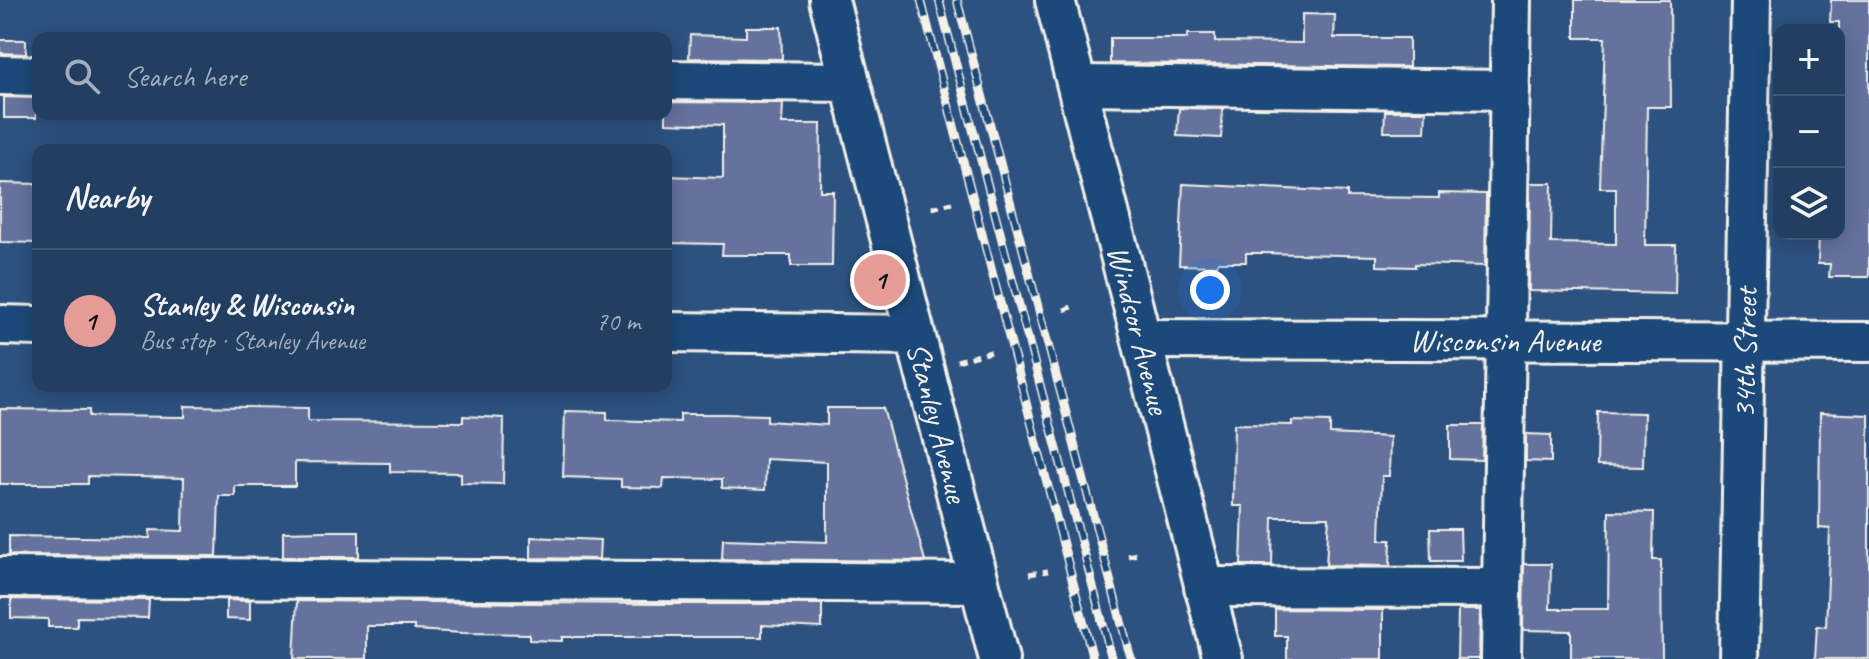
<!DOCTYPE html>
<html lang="en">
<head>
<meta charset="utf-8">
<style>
  :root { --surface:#223e61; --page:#2a4567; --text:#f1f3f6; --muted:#a2aebd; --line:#3f5776; --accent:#e69b98 }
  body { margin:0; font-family:Caveat,sans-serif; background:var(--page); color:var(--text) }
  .controls { position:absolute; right:24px; top:24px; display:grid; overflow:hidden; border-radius:16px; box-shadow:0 4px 20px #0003 }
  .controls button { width:72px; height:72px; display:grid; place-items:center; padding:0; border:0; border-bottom:2px solid var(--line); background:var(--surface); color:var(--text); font:40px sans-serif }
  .you { position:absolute; left:1210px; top:290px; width:28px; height:28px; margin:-20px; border:6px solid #fff; border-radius:50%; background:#1a73e8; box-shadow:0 0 0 12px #1a73e833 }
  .badge { display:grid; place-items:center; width:52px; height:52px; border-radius:50%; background:var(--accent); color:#111; font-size:26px; font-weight:700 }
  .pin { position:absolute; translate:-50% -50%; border:4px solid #fff; box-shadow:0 2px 8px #0006 }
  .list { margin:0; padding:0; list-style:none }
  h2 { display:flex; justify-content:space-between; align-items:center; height:104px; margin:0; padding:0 32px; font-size:34px }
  h2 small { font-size:26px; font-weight:400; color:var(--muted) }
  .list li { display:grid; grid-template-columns:52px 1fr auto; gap:24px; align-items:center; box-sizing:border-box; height:144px; padding:0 32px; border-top:2px solid var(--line) }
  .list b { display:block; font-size:30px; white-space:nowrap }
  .list p { margin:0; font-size:26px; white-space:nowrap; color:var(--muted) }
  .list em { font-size:26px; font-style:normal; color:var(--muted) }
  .icon { flex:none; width:44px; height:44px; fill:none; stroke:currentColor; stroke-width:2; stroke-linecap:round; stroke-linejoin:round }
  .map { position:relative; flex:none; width:1869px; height:659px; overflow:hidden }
  .search { position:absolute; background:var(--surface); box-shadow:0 4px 20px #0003; left:32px; top:32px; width:640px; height:88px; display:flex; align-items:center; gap:20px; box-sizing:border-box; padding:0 28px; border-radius:16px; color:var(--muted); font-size:30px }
  .panel { position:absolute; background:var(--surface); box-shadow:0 4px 20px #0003; left:32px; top:144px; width:640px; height:248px; border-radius:16px }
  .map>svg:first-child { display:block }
</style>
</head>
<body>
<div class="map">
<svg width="1869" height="659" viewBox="0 0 1869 659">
  <rect width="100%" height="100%" fill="#2d5281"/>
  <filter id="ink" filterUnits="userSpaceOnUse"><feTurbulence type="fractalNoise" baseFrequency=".0125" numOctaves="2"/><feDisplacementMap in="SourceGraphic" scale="16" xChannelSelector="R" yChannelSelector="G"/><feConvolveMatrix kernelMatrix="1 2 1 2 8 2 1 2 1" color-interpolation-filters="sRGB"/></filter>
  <g filter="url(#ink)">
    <path fill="#65729e" stroke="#f4f1e8" stroke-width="2" d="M1575,0H1670L1671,107H1647L1645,245H1676L1675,294L1529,291L1530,183H1552L1551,243L1616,244V188H1600L1605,38H1575Z
      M1831,0H1869V277H1829L1830,264H1818L1819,234H1839V22H1830Z
      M1302,14L1335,15L1334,38H1409V67L1110,63V38H1187V34H1215V42L1302,43Z
      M746,27H781L782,59L689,58L690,35L746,37Z
      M0,40H26V54L0,53Z
      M4,97L36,98V118H4Z
      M666,102L783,103L782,124H821L820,191H833L832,266H791V255H722L723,244L666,243V176L723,178V125L666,123Z
      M1179,108L1223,109L1221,138L1177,136Z
      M1385,111H1426L1425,132H1384Z
      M0,183L38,184V243L0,242Z
      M1183,184L1347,192V197L1439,198V193L1486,194L1485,266L1415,264V267L1377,266V256L1262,253H1246V262H1218L1217,266L1179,265Z
      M185,406L308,408V421L463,422V416L504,418L503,484L461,483V473L390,472V463L295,462V486H235V496H219L217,556L9,555V536L150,538V530L183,531L184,478L88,476V484H0V409L89,410V416L185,417Z
      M827,408H883L925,561L722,559L723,539L827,542V462L766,459L765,490L722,488V479L664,478L663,488L621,487V479L563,477L565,411L607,412V420L680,422V414H724L767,415V421L827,425Z
      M1598,412L1644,413L1643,467L1597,466Z
      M1820,413L1869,415V659H1815L1817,626L1826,627L1830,529L1819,528Z
      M1292,421L1330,422V434L1390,437L1389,476H1382L1380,540H1391L1390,566L1326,565L1329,517H1273L1272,565H1241L1243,506H1233L1234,424L1292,425Z
      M1450,425H1483L1482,460L1450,459Z
      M1526,434L1551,435V462L1526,461Z
      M1609,511L1654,512L1653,560H1661L1662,659H1571V631L1523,630L1524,564H1551L1550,609H1608Z
      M1430,529H1460L1461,561H1431Z
      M326,531H359V557H283V532Z
      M531,537L600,540L599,559L531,558Z
      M11,599L149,600L148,618L77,617V627H48V619L11,618Z
      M226,600L250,601V620L226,619Z
      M297,601L667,604H822V628L762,625V637H562V641L529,640V634L463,633L414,630V626H367V659H294Z
      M1275,609L1383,610V659H1287V636H1275Z
      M1458,610H1480L1479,659H1457Z"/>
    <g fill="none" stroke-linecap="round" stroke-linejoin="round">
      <defs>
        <g id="minor">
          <path id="s1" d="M829,0L999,659"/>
          <path id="s2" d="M1055,0L1223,659"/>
          <path d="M0,75L38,76"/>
          <path d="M666,80L849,82"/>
          <path d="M1078,85L1510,90"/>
          <path d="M0,325L38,326"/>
          <path d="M666,332L915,335"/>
          <path id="s3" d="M1143,339L1869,342"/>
          <path d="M0,577L979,583"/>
          <path d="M1204,587L1502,588"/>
          <path d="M1501,659L1511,0"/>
          <path id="s4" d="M1739,659L1751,0"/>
        </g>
      </defs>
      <use href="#minor" stroke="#f4f1e8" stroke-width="44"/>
      <path stroke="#f4f1e8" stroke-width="5" stroke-dasharray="8 6" stroke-linecap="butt" d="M932,208L952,203
        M1064,310L1072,307
        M957,361L991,352
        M1128,556L1137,554
        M1029,574L1048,571"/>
      <use href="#minor" stroke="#1f4a7a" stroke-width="38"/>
      <defs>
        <path id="rail" d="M921,0L1093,659
          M939,0L1112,659
          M957,0L1131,659"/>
      </defs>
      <use href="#rail" stroke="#f4f1e8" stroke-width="9"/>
      <use href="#rail" stroke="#1f4a7a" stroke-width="6" stroke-dasharray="18" stroke-linecap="butt"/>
    </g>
  </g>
  <g text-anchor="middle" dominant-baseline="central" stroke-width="8" stroke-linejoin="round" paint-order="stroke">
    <g font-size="32" fill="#f4f1e8" stroke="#1f4a7a">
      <text stroke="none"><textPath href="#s2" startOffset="340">Windsor Avenue</textPath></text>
      <text stroke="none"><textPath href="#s3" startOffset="362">Wisconsin Avenue</textPath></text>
      <text stroke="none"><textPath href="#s4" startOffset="306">34th Street</textPath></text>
      <text stroke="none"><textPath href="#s1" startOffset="436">Stanley Avenue</textPath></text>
    </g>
  </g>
</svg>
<div class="controls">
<button>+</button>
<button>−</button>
<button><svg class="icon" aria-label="layers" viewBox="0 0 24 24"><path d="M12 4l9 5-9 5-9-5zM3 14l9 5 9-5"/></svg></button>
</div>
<div class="you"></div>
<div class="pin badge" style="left:880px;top:280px">1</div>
<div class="search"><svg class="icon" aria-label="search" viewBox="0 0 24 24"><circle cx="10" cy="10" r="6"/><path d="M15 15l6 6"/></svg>Search here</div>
<section class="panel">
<h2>Nearby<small></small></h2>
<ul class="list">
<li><span class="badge">1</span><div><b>Stanley &amp; Wisconsin</b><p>Bus stop · Stanley Avenue</p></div><em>70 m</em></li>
</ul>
</section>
</div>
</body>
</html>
